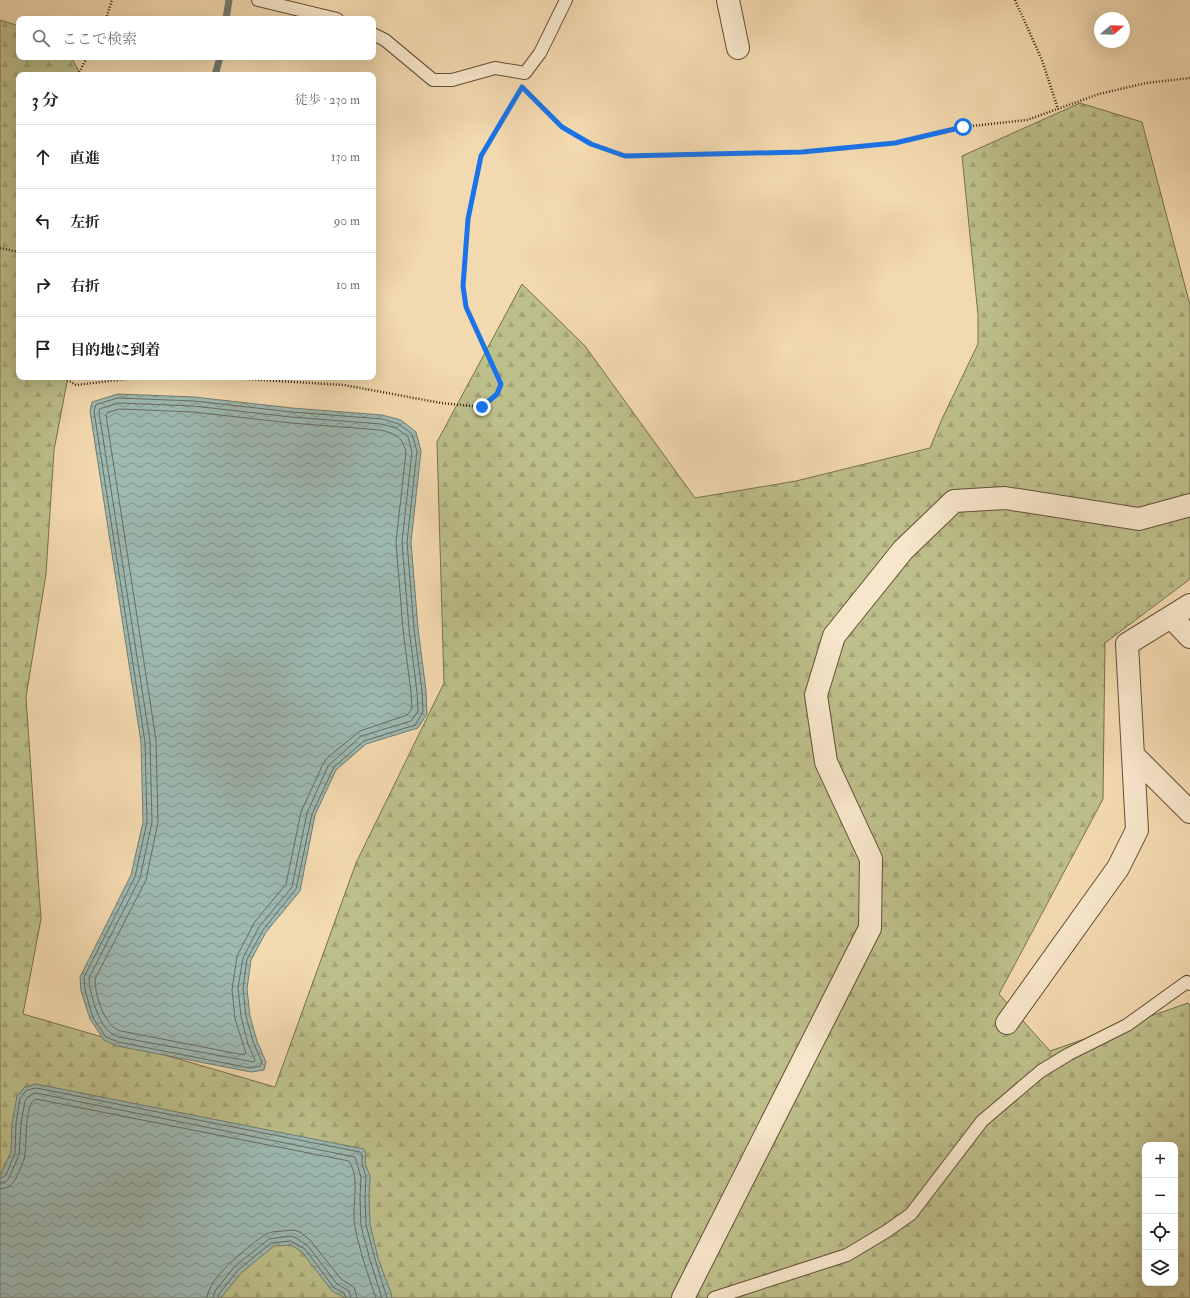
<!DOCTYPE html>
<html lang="ja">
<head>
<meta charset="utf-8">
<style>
  :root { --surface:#fff; --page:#f6f6f6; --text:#222; --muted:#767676; --line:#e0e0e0 }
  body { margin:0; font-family:"IM FELL Double Pica","Noto Serif JP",serif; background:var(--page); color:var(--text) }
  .controls { position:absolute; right:12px; bottom:12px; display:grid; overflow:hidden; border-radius:8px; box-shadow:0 4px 16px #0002 }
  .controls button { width:36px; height:36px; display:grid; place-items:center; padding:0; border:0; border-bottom:1px solid var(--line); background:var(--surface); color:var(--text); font:20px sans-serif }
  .compass { position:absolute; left:1094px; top:12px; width:36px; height:36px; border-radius:50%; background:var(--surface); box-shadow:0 4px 16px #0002; rotate:71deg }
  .stop { position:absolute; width:12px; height:12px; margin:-9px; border:3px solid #1a73e8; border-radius:50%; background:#fff }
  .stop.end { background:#1a73e8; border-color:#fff; box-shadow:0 1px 4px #0008 }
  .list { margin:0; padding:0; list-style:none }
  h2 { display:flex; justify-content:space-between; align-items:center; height:52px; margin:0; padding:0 16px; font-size:17px }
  h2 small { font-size:13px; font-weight:400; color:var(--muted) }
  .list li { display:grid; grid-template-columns:26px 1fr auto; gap:12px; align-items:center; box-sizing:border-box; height:64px; padding:0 16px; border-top:1px solid var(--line) }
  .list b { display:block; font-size:15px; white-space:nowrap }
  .list em { font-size:13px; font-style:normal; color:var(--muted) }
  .icon { flex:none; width:22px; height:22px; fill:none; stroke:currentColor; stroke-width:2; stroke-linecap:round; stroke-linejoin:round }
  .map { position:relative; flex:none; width:1190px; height:1298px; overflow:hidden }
  .search { position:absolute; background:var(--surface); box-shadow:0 4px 16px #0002; left:16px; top:16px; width:360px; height:44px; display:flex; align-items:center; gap:10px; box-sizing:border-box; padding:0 14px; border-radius:8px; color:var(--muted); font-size:15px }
  .panel { position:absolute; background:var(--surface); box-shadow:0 4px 16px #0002; left:16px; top:72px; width:360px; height:308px; border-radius:8px }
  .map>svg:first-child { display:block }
</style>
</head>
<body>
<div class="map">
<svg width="1190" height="1298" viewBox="0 0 1190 1298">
  <defs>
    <pattern id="forest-firs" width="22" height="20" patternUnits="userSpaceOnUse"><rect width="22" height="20" fill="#bdbf8a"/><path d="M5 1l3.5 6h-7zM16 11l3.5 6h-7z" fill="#a3a476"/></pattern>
    <pattern id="water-waves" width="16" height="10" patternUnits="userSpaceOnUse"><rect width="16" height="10" fill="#9db9b2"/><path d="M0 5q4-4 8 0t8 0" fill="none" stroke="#81968f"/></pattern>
  </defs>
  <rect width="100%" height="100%" fill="#f3d9af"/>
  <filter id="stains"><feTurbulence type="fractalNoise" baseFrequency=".005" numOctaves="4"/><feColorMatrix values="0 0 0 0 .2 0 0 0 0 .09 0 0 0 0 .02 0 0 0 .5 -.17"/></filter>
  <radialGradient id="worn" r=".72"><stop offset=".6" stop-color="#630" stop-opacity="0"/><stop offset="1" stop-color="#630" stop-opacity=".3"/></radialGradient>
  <path fill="url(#forest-firs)" stroke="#78704c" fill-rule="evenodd" d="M0,20L19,26V57H71L81,75H19V377H68L54,450L46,574L26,697L41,919L23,1014L275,1087L356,863L444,683L437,442L522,284L585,346L695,498L796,481L930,448L942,419L978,344V315L962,156L1080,103L1142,122L1190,305V579L1105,643L1103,799L999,994L1050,1051L1188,1003L1190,1005V1298H0ZM1145,1145H1175V1283H1145Z"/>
  <path fill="url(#water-waves)" stroke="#737c71" d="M118,394L194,397L292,408L382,415L401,420L416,432L421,451L411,542L418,628L426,691L427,714L418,728L366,744L336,770L315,815L300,891L266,932L251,960L247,989L250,1016L257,1041L266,1062L264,1070L251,1072L117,1046L104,1040L90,1019L81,991L80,977L131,875L143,822L141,742L90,411L92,402Z
    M36,1084L364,1149L366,1154L365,1163L370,1176L369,1197L370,1224L378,1258L392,1296L391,1298H345L332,1291L302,1252L291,1245L274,1246L241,1273L221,1298H0V1176L11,1152L12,1123L17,1096L25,1087Z"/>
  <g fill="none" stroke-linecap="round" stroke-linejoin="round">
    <path stroke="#686c60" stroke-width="1" d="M118,398L194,401L292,412L382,419L399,424L412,434L417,451L407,542L414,629L422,691L423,712L415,725L364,741L334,767L312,814L296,889L263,930L247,959L243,988L246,1016L253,1042L262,1062L260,1066L250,1068L118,1042L106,1037L93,1018L85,990L84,977L135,877L147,822L145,742L94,411L96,405Z
      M119,403L193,406L291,417L381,424L396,428L408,437L412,452L402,542L409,629L417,692L418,711L411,721L361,736L328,766L307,813L292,887L259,927L243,958L238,988L241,1017L248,1044L255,1060L254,1062L119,1037C117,1036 113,1035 111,1033C99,1026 89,992 89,978L140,878L152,822L150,741L99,412L100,409Z
      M120,409L193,412L291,423L380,430C396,434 401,435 406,452L396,542L403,630L411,692L412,709L407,715L360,731L327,758L323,764L301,812L286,884L254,923L237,956L232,990L235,1019L246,1053L244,1055L121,1031C118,1030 115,1029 113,1027C102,1016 95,995 95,979L146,880L158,822L156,740L106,415L107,413Z
      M0,1178L3,1177L6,1175L15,1153L16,1123L20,1098L27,1090L36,1088L360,1152L362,1155V1164L366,1176L365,1197L366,1225L375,1259L387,1298
      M0,1183L5,1182L9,1178L19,1155L21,1124L25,1101L30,1095L36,1093L355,1157L361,1177L360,1197L361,1226L370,1260L382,1298
      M0,1189C13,1188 16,1179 20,1169C22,1164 25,1159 25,1154C27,1143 24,1103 36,1099L349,1161C361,1180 351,1206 355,1227C360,1252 368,1275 376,1298
      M207,1298C208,1277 250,1245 266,1234L272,1232L294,1230L300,1232L310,1240L341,1279L354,1287L357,1298
      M213,1298L215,1291L235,1266L269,1239L291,1236L296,1238L308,1246L337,1284L349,1291L351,1298
      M218,1298L219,1294L238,1270L271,1243L291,1241L305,1249L334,1288L344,1293L346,1298"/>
    <path stroke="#737c71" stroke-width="7" d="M226,19L229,0
      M215,75L220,57"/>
    <defs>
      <path id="lane" d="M258,0L337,19
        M373,34L385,40L433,80H452L495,68L525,73L540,53L566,0
        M714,1298L847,1255L887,1231L911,1214L982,1121L1041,1071L1069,1054L1127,1025L1187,982L1190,984"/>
      <path id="street" d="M728,0L738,48
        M1171,617L1190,637
        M1133,755L1190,812
        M1007,1023L1118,868L1137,830L1127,644L1190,605
        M683,1298L870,928L871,859L826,762L816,695L834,636L903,550L954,501L1005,498L1139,519L1190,505"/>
    </defs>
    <use href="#lane" stroke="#644e37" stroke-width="14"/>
    <use href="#street" stroke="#644e37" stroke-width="24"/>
    <path stroke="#34200f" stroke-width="2.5" stroke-dasharray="1 2" stroke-linecap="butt" d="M1015,0L1042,60L1058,109
      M106,19L112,0
      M78,75L87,57
      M526,91L562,127L591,144L625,156L802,152L895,143L963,127L1027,120L1099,94L1146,83L1190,78
      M0,248L19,252
      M62,377L76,385L143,377
      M213,377L344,385L441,403L482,407L497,394L501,384L467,307L463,286L468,219L481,156L520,91"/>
    <use href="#lane" stroke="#f7e6cb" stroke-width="12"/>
    <use href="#street" stroke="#f7e6cb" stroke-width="22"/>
  </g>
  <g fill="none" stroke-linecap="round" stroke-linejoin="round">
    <path stroke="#1a73e8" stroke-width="5" d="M482,407L497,394L501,384L466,307L463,286L468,219L481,156L522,87L562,127L591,144L625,156L802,152L895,143L963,127"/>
  </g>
  <rect width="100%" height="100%" filter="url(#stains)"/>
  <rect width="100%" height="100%" fill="url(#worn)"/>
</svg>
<div class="controls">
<button>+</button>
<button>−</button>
<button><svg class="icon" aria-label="locate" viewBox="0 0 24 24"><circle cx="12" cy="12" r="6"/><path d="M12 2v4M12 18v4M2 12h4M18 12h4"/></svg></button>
<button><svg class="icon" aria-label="layers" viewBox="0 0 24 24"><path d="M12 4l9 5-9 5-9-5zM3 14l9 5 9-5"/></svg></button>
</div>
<svg class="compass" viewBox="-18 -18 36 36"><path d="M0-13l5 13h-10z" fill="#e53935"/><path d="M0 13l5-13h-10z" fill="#767676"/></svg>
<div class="stop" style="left:963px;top:127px"></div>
<div class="stop end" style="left:482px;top:407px"></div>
<div class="search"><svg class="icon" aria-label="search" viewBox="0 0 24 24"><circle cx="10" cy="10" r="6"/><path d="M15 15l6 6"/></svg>ここで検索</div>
<section class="panel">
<h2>3 分<small>徒歩 · 230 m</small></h2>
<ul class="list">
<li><svg class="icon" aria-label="ahead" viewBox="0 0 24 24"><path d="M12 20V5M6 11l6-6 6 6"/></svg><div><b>直進</b></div><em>130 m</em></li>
<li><svg class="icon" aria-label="left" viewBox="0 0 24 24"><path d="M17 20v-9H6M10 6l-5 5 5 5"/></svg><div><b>左折</b></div><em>90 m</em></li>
<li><svg class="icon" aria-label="right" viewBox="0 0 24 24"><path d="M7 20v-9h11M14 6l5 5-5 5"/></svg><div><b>右折</b></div><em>10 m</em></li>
<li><svg class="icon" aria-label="arrive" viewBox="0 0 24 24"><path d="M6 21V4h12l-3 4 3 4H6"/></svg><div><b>目的地に到着</b></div></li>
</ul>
</section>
</div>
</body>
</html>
